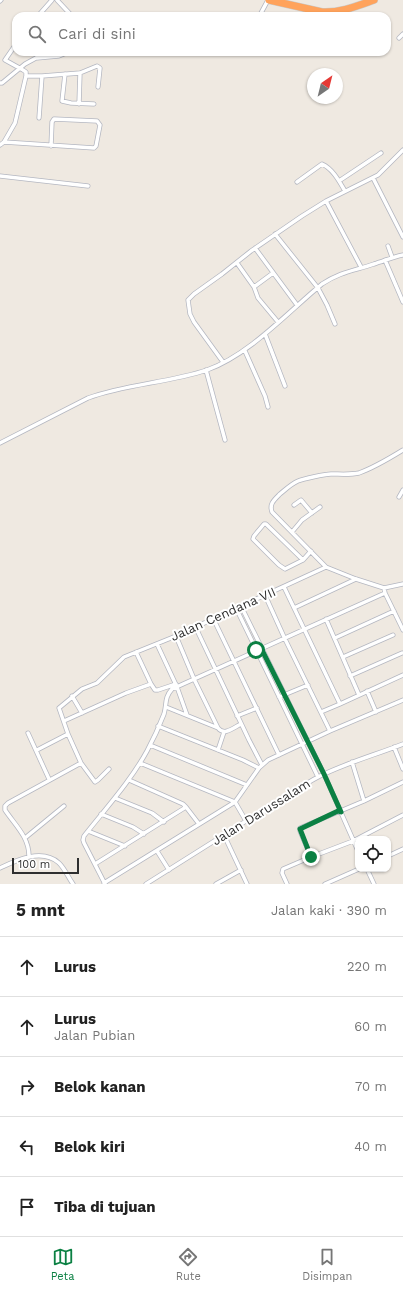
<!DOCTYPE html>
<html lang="id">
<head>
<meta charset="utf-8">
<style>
  :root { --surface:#fff; --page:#f2f2f2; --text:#222; --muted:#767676; --line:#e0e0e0; --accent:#0b8043 }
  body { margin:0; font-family:"Work Sans",sans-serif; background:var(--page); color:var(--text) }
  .controls { position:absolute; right:12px; bottom:12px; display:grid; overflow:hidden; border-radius:8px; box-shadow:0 1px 3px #0004 }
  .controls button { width:36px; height:36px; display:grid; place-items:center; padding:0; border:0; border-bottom:1px solid var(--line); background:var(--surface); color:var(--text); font:20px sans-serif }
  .compass { position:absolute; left:307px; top:68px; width:36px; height:36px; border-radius:50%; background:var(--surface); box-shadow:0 1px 3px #0004; rotate:35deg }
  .scale { position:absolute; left:12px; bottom:10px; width:67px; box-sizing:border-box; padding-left:4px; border:2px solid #2e2e2e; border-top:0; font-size:11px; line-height:14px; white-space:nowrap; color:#2e2e2e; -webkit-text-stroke:3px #fff; paint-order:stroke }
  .stop { position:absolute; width:12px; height:12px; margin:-9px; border:3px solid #0b8043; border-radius:50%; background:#fff }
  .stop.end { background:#0b8043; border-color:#fff; box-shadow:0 1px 4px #0008 }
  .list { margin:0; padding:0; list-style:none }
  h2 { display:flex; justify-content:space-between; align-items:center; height:52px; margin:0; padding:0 16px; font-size:17px }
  h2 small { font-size:13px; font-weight:400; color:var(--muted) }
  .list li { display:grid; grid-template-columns:26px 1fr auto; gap:12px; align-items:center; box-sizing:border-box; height:60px; padding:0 16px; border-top:1px solid var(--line) }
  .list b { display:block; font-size:15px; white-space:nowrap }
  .list p { margin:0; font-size:13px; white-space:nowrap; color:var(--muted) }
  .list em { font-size:13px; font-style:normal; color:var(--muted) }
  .icon { flex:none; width:22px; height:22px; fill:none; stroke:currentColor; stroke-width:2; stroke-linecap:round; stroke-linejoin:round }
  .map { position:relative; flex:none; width:403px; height:884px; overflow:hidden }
  .search { position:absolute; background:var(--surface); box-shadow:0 1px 3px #0004; left:12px; right:12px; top:12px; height:44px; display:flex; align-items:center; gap:10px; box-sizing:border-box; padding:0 14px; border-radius:12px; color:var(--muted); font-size:15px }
  .sheet { height:352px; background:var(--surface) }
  nav { display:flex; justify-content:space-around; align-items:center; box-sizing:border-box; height:56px; border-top:1px solid var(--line); background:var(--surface); font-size:11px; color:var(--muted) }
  nav a { display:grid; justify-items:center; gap:2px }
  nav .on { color:var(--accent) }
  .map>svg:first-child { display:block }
</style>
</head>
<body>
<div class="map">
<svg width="403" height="884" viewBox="0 0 403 884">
  <rect width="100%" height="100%" fill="#efe9e1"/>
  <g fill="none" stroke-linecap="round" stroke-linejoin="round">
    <defs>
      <path id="street" d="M57,0L72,16
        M0,1L1,0
        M38,16L52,0
        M261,16V13L268,0
        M399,38L403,34
        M16,44L5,60L23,70L26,72V76
        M37,58L59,56L69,52
        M65,74L62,101L71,103L94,104
        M26,76H42L80,73L97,66L100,68L98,87
        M0,83H2L25,64L36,58L43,52
        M79,104L80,73
        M39,118L42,76
        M4,142L94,148L96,146L100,125L97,121L54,119L52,122L51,146
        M0,145L4,142L15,123L26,76
        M0,176L88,186
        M373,178L403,237
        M339,181L381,153
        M297,182L322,164C333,169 339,181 345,191
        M326,201L361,267
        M275,234L318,288L327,305L335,324
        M388,246L392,257
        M255,248L297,305
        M385,260L403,302
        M237,263L254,287L258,298L278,322
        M254,287L273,273
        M265,334L285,386
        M245,351L265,396L268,407
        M223,362L194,322L190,314L188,300L194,294L222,274L251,251L302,216L326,201L378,175L403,150
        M206,370L225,440
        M0,443L88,398C126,384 168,383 207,370C249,355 287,313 322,284C340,272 353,271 374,264C384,261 393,257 403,255
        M403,450C390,458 373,468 359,473C350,475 340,474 331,474C325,474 303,479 298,481C291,484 285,490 280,494C274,500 269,504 272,512L326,567L356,579L384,588L385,593L403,630
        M399,497L403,490
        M294,505L301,500L312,513
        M292,532L302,520L320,507
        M303,560L266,524H264L254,536L253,539L279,565L285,569L303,560L311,551
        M284,587L340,704
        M384,588L403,584
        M265,595L284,637L330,731
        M241,606L324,774L358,851
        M236,608L318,777
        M294,608L356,579
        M213,618L279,755
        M326,619L359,695
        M195,626L249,740L262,765
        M176,636L194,679L218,728C224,736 233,728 241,724
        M335,638L394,611
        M157,644L177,687L187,715
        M136,652L151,684L155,690H158L176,684
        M343,657L393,635
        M350,676L402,653
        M367,691L376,712
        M72,696L82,713
        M279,697L308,685
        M166,707L218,728
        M321,712L340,704L403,675
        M237,716L257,708
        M64,721L126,693L151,684
        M158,726L243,760L259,768
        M28,733L49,779
        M68,734L59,708L82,689L97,683L124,657L176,636L326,567
        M150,745L247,785
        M394,747L403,769
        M37,750L68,734L81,763
        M218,750L224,732
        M140,763L235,802
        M129,780L183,804L186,807
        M115,798L152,813L164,822
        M364,801L403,782
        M101,814L133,827L144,834
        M246,821L235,802L259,768L268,760L330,731L403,700
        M88,831L125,846
        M224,835L247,884
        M25,838L64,806
        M157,851L169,870
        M29,856C29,837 15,825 5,810V806L8,803L81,763L95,782L98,780L109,769
        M388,856L403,849
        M311,857L300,831V828L364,801L352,762
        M95,864L186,807L199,824
        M0,868C17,860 42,848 59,863C65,869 68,877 73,884
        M367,869L374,884
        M104,883L235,802
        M105,884L84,843L83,840L84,836C106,808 130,782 147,751C153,740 159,727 164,714C167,704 164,698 172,689L385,593
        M146,884L246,821C272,809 294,789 320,776C346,763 375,755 403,744
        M216,884L241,870
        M287,884L282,873L283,869L311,857L353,841L403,815
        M325,884L359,869"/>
      <path id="highway" d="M269,0L322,12C340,13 357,6 374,0"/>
    </defs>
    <use href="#street" stroke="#b4b7c1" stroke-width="5"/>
    <use href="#highway" stroke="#c9c9c9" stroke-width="8"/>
    <use href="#street" stroke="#fff" stroke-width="3.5"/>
    <use href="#highway" stroke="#ffa35c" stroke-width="7"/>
  </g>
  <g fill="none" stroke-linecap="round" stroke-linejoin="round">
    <path stroke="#0b8043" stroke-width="5" d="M256,650L261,648L324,774L341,812L338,811L300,829L311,857"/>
  </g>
  <g text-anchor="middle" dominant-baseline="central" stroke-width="4" stroke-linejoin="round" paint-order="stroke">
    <g font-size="13" fill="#2e2e2e" stroke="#fff">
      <text transform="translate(223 614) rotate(-24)">Jalan Cendana VII</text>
      <text transform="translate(261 812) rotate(-32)">Jalan Darussalam</text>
    </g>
  </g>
</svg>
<div class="controls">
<button><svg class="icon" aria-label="locate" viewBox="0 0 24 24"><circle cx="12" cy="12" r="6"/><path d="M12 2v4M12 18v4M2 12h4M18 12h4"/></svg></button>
</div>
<svg class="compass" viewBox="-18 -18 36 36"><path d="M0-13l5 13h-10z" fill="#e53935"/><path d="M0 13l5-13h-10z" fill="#767676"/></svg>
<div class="scale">100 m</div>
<div class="stop" style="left:256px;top:650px"></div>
<div class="stop end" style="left:311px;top:857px"></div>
<div class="search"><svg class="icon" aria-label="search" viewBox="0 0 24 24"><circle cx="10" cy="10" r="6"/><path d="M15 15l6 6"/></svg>Cari di sini</div>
</div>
<section class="sheet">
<h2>5 mnt<small>Jalan kaki · 390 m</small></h2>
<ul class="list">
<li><svg class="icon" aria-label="ahead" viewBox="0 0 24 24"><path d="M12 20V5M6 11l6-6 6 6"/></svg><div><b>Lurus</b></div><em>220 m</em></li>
<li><svg class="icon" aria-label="ahead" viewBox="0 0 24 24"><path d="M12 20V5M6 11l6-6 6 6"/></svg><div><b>Lurus</b><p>Jalan Pubian</p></div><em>60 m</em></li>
<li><svg class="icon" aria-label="right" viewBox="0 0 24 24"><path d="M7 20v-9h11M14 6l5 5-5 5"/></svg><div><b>Belok kanan</b></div><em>70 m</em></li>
<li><svg class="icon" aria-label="left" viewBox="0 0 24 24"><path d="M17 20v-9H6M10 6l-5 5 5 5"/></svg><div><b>Belok kiri</b></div><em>40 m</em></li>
<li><svg class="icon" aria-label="arrive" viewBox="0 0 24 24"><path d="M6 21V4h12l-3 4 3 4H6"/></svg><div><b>Tiba di tujuan</b></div></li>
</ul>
</section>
<nav>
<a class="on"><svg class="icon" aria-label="map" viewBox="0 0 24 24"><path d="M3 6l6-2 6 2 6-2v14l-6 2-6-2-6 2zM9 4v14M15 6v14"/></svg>Peta</a>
<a><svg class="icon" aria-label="directions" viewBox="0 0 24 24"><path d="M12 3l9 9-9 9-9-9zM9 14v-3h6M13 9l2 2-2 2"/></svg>Rute</a>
<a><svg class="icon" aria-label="saved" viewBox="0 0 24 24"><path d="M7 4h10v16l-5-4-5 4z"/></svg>Disimpan</a>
</nav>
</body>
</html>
